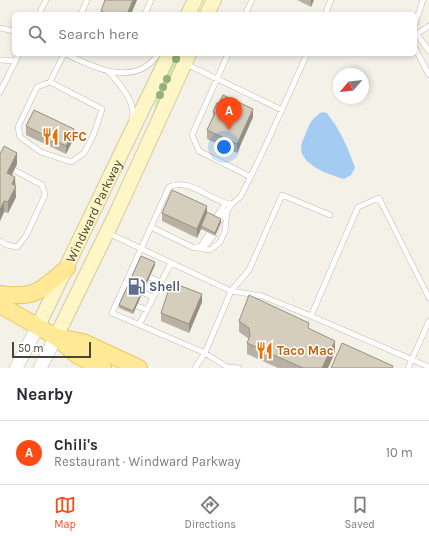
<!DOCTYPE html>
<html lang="en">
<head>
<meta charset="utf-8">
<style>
  :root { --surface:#fff; --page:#f2f2f3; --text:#2b2b33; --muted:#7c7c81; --line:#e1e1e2; --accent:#fe4b16 }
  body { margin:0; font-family:Karla,sans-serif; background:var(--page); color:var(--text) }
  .compass { position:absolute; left:333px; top:68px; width:36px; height:36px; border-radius:50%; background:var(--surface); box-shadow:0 2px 6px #0003; rotate:242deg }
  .scale { position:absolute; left:12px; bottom:10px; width:79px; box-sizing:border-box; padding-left:4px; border:2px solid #484337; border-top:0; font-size:11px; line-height:14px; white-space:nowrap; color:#484337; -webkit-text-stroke:3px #fff; paint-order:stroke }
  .you { position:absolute; left:224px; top:147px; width:14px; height:14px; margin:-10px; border:3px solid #fff; border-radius:50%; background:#1a73e8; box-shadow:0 0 0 6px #1a73e833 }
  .badge { display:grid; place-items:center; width:26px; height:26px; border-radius:50%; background:var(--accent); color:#fff; font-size:13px; font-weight:700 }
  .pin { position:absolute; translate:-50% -33px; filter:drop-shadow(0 1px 2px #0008) }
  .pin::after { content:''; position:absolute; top:21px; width:14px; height:12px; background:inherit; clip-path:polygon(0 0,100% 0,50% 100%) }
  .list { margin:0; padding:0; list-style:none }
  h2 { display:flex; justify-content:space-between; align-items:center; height:52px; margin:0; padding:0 16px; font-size:17px }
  h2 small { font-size:13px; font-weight:400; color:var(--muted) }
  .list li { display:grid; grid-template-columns:26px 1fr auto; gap:12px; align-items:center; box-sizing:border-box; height:64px; padding:0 16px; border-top:1px solid var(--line) }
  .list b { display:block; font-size:15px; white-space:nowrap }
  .list p { margin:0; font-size:13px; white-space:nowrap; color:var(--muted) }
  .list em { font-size:13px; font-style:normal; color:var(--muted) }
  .icon { flex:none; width:22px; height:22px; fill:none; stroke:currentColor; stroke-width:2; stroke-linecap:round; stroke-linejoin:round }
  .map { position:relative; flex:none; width:429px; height:368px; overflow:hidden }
  .search { position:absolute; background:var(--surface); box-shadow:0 2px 6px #0003; left:12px; right:12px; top:12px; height:44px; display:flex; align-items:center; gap:10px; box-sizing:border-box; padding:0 14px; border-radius:6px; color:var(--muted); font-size:15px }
  .sheet { height:116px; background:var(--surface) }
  nav { display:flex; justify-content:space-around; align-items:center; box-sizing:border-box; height:56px; border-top:1px solid var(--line); background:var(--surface); font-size:11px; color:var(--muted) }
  nav a { display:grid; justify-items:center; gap:2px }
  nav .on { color:var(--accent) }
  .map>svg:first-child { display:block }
</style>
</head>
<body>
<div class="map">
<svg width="429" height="368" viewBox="0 0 429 368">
  <rect width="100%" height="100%" fill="#f4f2e8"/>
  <path fill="#cbe9b0" d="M176,54H183L154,117L152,119L158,93Z"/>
  <path fill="#a4ccf2" d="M322,112L327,113C340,130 348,147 355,168L351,175L344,179C330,175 301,165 301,148C301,143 304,138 306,133C309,124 313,117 322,112Z"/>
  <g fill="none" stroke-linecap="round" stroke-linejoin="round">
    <defs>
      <path id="service" d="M39,14L46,0
        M81,14L87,0
        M145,14L151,0
        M245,14L252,0
        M325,14L331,0
        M415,24L423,0
        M0,28L14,31
        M417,34L429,51
        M415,35L429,26
        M415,48L429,75
        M66,54C94,68 136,88 158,54
        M228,54L192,135L199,151L251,177
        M0,60L16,61
        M186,64L282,110
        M109,72C119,83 137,103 132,119
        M50,82L102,109L94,134L84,153L71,162L41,152L20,137L18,127L37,87Z
        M50,82L64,54
        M0,92L19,54
        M151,227L194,248L207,244L214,235L219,221L232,204
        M108,233L231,291L262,296L311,316L429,367
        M0,241L7,245L17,247L26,236L45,195L42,185L14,170
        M201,246L209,233L215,219L225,204
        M197,248L210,250L220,242L225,231L227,211
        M149,277L161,282
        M142,292L153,297
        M137,306L147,310
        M311,316L358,207L379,198L429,298
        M139,325L171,263
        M195,368L205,353L231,291L249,270L282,195L330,215
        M239,368L227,367L205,353L112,313L169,187C192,177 211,203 232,204L241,196L265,147L307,54
        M408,368L429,321"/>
      <path id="tertiary" d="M16,368L37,328
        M40,368L56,337"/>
      <g id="secondary">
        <path d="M188,14L195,0"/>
        <path d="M207,14L214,0"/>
        <path id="s1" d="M37,328L169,54"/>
        <path d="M56,337L115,216L189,54"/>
      </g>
      <path id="primary" d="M0,294C36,299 41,290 67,268
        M0,305L56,337L78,356L103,368
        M56,337L83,342L139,368"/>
    </defs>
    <use href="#service" stroke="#c0baaa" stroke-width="6"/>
    <use href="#tertiary" stroke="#c0baaa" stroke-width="14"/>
    <use href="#secondary" stroke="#d5c997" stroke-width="16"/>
    <use href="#primary" stroke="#e6c964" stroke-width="18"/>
    <use href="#service" stroke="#fff" stroke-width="5"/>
    <use href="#tertiary" stroke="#fff" stroke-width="13"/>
    <use href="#secondary" stroke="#fff6c8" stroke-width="14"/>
    <use href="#primary" stroke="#ffe997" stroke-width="16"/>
  </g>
  <g fill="#92b17e">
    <circle cx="176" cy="59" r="4"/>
    <circle cx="167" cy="79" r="4"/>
    <circle cx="163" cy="87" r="4"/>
    <circle cx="160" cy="95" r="4"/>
  </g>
  <path fill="#b8b1a3" d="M105,0H137L131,14H101V11Z
    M297,0H314L311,7Z
    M213,112L253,117L237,153L207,139V130L213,116Z
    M26,126L74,138L66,154L26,135Z
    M0,154L17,164L12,175L15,186L16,197L8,213L4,212L0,221Z
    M207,212L221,222L215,236L201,229L197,238L162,221V213Z
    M155,265L133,314L119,308V305Z
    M202,302L189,333L161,321V313Z
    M239,321L309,328L335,352L328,368H278L247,354V343L249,339L239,332Z"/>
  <path fill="#969084" d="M133,0H137L131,14H127Z
    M311,0H314L311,7Z
    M253,109V117L237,153V144Z
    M74,129V138L66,154V146Z
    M17,153V164L7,184V173Z
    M15,177L16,197L8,213V202L12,184Z
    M4,201V212L0,221V210Z
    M207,206V215L201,226V229L197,238V229Z
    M221,219V222L215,236V233Z
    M155,262V265L133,314V311Z
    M202,294V302L189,333V324Z
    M335,341V352L328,368H322Z"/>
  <path fill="#d6cebd" stroke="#969084" d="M105,0H133L127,14H108L101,11Z
    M223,95L253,109L237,144L207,130L215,113L213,112L217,103H219Z
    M34,110L74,129L66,146L26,126Z
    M4,146L17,153L7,173L15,177L12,184L16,186L8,202L4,201L0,210V154Z
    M172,190L207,206L197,229L162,213Z
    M207,212L221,219L215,233L201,226Z
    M141,256L155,262L133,311L119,305Z
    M173,283L202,294L189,324L161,313L168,292H169Z
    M249,295L309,323L308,328L335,341L322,368H303L247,343L250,336L249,328L239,321Z
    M342,343L393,366L392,368H331Z"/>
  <defs>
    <symbol id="restaurant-bare" viewBox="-9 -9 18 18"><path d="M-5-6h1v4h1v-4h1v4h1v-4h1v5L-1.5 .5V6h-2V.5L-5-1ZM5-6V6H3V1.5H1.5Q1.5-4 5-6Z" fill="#e8710a" stroke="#fff" stroke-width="2.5" paint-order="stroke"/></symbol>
    <symbol id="fuel-bare" viewBox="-9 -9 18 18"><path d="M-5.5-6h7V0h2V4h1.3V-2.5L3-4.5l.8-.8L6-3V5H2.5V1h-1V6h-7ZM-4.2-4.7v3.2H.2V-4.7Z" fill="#5c6f8a" stroke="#fff" stroke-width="2.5" paint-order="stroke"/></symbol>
  </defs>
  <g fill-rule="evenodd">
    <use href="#restaurant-bare" x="38" y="124" width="25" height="25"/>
    <use href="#fuel-bare" x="124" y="274" width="25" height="25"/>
    <use href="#restaurant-bare" x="252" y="338" width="25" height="25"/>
  </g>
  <g text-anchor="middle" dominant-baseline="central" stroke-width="3" stroke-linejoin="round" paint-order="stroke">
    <g font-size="13" font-weight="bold" fill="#c56008" stroke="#fff" text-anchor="start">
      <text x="63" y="136">KFC</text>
      <text x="277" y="350">Taco Mac</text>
    </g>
    <g font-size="13" fill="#484337" stroke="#fff">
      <text stroke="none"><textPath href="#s1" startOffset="130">Windward Parkway</textPath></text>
    </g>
    <g font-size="13" font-weight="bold" fill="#4e5e75" stroke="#fff" text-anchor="start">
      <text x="149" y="286">Shell</text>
    </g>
  </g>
</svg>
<svg class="compass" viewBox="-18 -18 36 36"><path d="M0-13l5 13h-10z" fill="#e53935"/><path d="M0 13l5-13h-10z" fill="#7c7c81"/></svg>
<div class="scale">50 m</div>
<div class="you"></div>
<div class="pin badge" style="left:229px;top:130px">A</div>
<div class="search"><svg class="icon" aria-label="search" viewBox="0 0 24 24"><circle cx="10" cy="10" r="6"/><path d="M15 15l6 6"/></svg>Search here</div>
</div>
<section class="sheet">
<h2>Nearby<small></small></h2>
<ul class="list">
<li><span class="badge">A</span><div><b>Chili's</b><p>Restaurant · Windward Parkway</p></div><em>10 m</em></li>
</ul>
</section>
<nav>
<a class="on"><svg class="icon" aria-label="map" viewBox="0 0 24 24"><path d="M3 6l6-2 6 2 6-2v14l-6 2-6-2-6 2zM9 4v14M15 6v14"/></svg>Map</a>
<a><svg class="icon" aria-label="directions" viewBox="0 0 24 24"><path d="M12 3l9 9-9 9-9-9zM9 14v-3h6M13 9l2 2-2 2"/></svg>Directions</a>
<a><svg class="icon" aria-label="saved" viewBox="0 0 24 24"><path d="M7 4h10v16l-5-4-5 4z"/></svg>Saved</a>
</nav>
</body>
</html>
